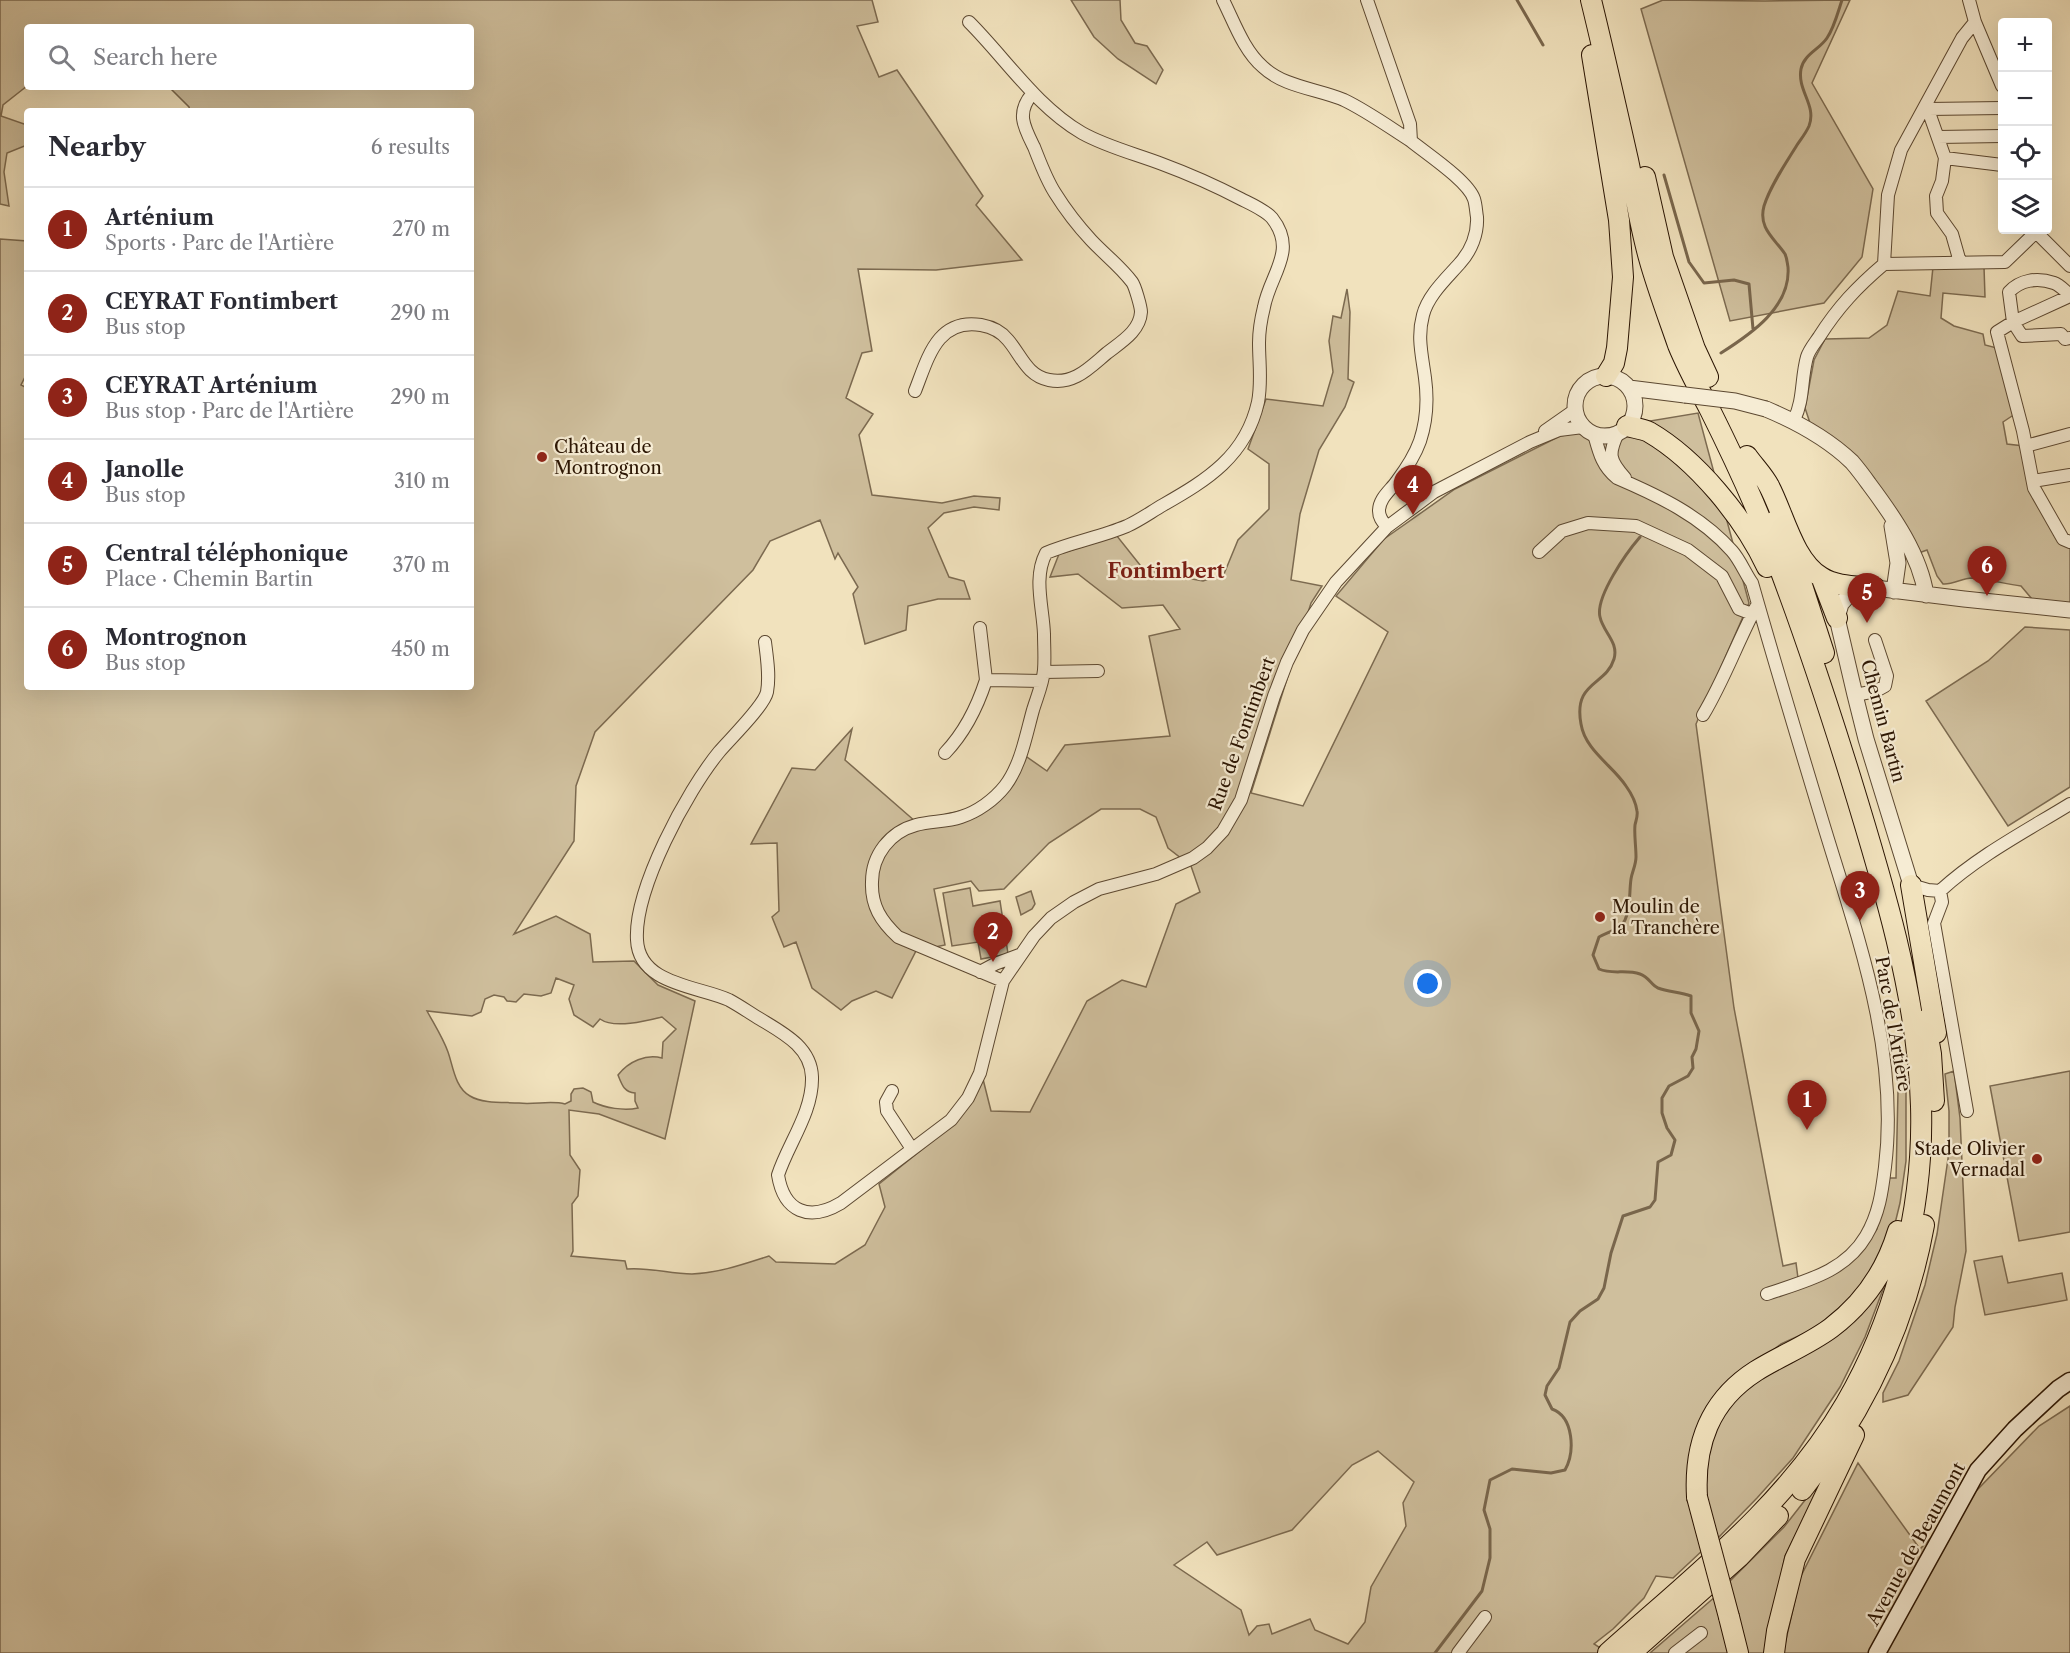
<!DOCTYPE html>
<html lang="en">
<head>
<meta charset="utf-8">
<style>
  :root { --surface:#fff; --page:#f2f2f3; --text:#2b2b33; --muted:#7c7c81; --line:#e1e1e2; --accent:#8f2418 }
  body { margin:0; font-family:"Libre Caslon Text",serif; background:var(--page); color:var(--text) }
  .controls { position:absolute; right:18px; top:18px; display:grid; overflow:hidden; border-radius:6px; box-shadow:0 6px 24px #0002 }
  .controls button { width:54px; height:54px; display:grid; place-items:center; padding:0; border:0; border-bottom:2px solid var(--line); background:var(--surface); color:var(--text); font:30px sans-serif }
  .you { position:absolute; left:1428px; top:984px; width:21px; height:21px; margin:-15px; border:4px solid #fff; border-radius:50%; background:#1a73e8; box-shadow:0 0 0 9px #1a73e833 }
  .badge { display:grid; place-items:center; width:39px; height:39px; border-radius:50%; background:var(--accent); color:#fff; font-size:20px; font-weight:700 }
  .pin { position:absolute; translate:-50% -50px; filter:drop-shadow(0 2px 3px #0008) }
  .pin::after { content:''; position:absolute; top:32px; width:21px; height:18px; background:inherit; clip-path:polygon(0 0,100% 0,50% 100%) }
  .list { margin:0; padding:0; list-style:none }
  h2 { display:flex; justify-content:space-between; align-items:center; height:78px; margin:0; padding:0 24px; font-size:26px }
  h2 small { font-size:20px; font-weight:400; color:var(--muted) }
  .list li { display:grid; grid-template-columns:39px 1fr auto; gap:18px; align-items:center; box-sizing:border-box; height:84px; padding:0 24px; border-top:2px solid var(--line) }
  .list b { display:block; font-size:22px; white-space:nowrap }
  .list p { margin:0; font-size:20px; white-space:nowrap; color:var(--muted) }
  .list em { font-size:20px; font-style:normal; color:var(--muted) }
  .icon { flex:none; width:33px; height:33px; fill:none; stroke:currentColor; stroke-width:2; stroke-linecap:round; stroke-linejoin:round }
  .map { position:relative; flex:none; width:2070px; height:1653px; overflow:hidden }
  .search { position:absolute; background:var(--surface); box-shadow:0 6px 24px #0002; left:24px; top:24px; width:450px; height:66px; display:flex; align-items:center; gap:15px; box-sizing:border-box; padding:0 21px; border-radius:6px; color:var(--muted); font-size:22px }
  .panel { position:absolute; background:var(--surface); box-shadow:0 6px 24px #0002; left:24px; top:108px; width:450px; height:582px; border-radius:6px }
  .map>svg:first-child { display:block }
</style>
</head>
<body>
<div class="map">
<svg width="2070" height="1653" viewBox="0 0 2070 1653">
  <rect width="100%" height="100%" fill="#f1e2bd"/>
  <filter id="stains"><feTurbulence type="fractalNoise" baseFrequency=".00333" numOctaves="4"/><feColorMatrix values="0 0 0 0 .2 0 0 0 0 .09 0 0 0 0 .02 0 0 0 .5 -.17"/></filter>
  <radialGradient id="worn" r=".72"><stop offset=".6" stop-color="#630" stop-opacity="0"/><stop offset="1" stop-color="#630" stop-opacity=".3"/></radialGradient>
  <path fill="#cfbf9d" stroke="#7c6a50" stroke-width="1.5" fill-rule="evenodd" d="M0,0H872L878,22L857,26L879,77L897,70L983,196L976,205L1022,260L936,270L858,269L872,351L862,353L846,398L873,414L859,435L872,495L942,503L974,496L1000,498L999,510L974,507L944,513L928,528L949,577L964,581L970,599H938L908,606L906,630L865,644L853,594L858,587L838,553L835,559L820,520L770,541L753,570L595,732L576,786L574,841L514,934L556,916L590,934L593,962L634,961L658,985L695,1001L665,1139L599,1114L569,1110L570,1155L580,1170L578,1196L572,1204L573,1251L571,1256L625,1261L627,1269C649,1267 670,1274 692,1274C719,1273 744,1264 769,1256L776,1262L835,1264L865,1245L885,1207L879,1184L955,1123L983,1079L991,1111L1030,1112L1087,1001L1122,980L1146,987L1176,904L1200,892L1191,866L1168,848L1156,817L1140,809H1101L1049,843L1004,889L979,891L971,881L934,889L945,945L916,951L892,998L876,991L852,1001L841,1010L812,988L796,942L784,947L772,917L779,911L777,843L751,844L792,768L815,770L852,729L845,760L916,822L992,803L1024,755L1047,771L1065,745L1170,736L1149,636L1180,629L1163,605L1122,608L1078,574L1050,577L1059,554L1117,536L1144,570L1203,581L1224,574L1238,540L1269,509V464L1248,449L1266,399L1323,406L1333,372L1329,341L1333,316L1341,318L1347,289L1350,312L1348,379L1354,382L1345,407L1319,450L1300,514L1291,580L1322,586L1311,603L1251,793L1303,806L1388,632L1336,596L1384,539L1455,489L1560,436L1698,413L1749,603L1696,724L1734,1008L1783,1266L1796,1263L1798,1278L1856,1257L1877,1229L1887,1178H1896L1898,1091L1906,1088V1161L1900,1203L1890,1244L1867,1284L1814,1329L1781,1344L1730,1384L1706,1416L1704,1549L1673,1578L1656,1576L1644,1598L1613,1629L1594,1644L1608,1653H0V239L27,241V373L21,385L27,388V687H471V111H190L189,107L169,87H471V27H27V86L3,105L1,116L27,125V145L7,153L4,172L9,206L0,204ZM556,978L574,985L569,999L574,1015L593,1027L600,1019C614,1029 646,1021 662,1017L676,1029L663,1042L662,1058C646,1054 629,1061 618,1075C622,1085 624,1092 635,1093V1101L638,1108C624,1111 605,1108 593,1102L591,1092L583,1088L574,1089L571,1094V1101L565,1104C551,1100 534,1105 519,1103C504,1102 483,1104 470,1096C455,1088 453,1066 448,1052C443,1038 434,1024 427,1011L472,1016L481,1012L485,999L494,995L504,997L507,1001L516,1002L524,994L541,996L551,993ZM1378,1451L1414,1482L1403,1503L1406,1526L1371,1587L1365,1622L1348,1644L1315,1630L1310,1619L1272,1634L1269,1624L1257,1626L1249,1635L1241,1610L1174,1565L1207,1542L1217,1555L1292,1530L1352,1465Z
    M1071,0H1120L1121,20L1135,43L1147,46L1163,70L1156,84L1118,59L1094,37Z
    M1663,0L1765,1L1850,0L1812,83L1873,189L1862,257L1824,303L1730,321L1641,9Z
    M1933,267H1984L1985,297L1943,293L1941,318L1954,326L1983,334L1985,345L1997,348L2015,414L2003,422L2007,444L2024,446L2030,489L2070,546V604L2032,599L2021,586C2005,584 1988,579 1972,578C1962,578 1953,585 1943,584L1937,576L1927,550L1916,554L1886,498L1810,423L1805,408L1814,360L1825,339L1869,338L1887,325L1898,291L1930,296Z
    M2025,627L2070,630V787L2008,826L1926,701L1988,661Z
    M970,888L973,906L1000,901L1008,954L981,959L978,942L952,946L943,893Z
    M1031,891L1035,904L1032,909L1021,915L1016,897Z
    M1954,1071L1960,1118L1966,1251L1955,1307L1953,1327L1908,1395L1883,1402V1393L1899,1361L1925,1285L1937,1234L1949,1152V1111L1945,1074Z
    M2070,1071V1232L2019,1241L1990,1086Z
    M2002,1256L2008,1283L2062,1273L2067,1300L1985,1315L1974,1261Z
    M1881,1284H1885L1865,1337L1840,1387L1793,1458L1757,1498L1717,1539L1705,1499L1702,1472L1709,1442L1724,1412L1743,1389Z
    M2070,1406V1653H1783L1800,1578L1858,1463L1920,1549L2039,1426Z
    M1813,1490L1818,1492L1785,1556L1766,1653H1746L1729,1582L1784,1527Z
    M1716,1596L1732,1653H1650Z"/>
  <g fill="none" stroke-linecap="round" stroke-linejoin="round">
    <path stroke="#79664c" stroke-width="3" d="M1517,0L1543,45
      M1664,175L1689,262L1704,283L1734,280L1749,284L1753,329
      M1721,353C1751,334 1791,307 1788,267C1787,262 1787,258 1785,254C1774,238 1758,228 1764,206C1770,186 1786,163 1797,145C1801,139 1806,133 1809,126C1817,105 1797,91 1801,69C1804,54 1819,50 1827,38C1834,28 1838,12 1842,0
      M1435,1653L1482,1591L1490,1558V1529L1484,1510L1490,1480L1512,1469L1551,1473L1565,1470C1575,1452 1574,1417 1552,1409L1545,1395L1547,1386L1559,1368L1570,1322L1580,1311L1598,1299L1604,1288L1611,1253L1623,1216L1650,1207L1655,1200L1658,1162L1671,1155L1675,1140L1667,1128L1662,1113V1098L1669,1086L1688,1076L1693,1068L1692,1057L1696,1049L1699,1031L1691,1013V996C1680,992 1668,992 1658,988C1651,985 1649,977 1640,974C1626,969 1612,975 1599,969L1593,955L1599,937C1608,932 1621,929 1625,920C1631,907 1629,893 1631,879C1632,872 1636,865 1636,857C1636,846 1634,835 1635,825C1636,820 1638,816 1637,811C1636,803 1631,793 1626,786C1613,766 1585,750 1581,724C1573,681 1606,686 1614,659C1619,642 1603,632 1600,617C1595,597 1627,552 1640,537"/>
    <defs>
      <path id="minor" d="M1223,0C1234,22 1244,51 1263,67C1284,87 1318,89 1344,100C1367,111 1389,127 1411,141
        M1367,0L1410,124L1411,141C1427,154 1468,181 1474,199C1476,205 1476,212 1477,217C1478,234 1471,251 1460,263C1447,278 1428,295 1423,315C1417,337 1422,355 1425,378C1428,400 1427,420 1420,441C1415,455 1406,469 1397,481C1391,490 1379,498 1379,511C1379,518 1383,522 1387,527
        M1969,0L1975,22L2002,86
        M969,22C1006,59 1036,106 1082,133C1107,147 1136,154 1162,164C1189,174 1216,186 1241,199C1251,204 1265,210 1272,218C1298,251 1270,274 1264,307C1261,319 1259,331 1259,343C1259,363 1262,382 1258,402C1246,456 1207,480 1163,505C1151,512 1140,520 1127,526C1101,537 1072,542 1046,553C1033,578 1043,607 1044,634C1044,646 1045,658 1044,670C1043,683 1037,697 1033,710C1026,735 1021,765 1005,786C994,800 977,812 961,817C946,822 931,821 916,825C890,832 872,855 872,882C871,906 881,921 898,937L1003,981
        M1926,104L1945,158L1942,181L1936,196L1937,213L1952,234L1960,262
        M1928,109L2002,108
        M1938,137L2002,136
        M1945,158L2002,165
        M2034,230L2070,266
        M1884,264L2005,262L2036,232
        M2070,295C2065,291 2060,285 2054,283C2037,277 2020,280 2009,292L2013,322L2070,296
        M2070,338L2065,339L2061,334L2022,336L2013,322L1997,332L2023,431L2034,488L2063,539L2070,542
        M915,391C928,358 937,318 981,325C992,327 1001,331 1008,340C1021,355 1027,376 1049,380C1074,385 1089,368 1107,353C1121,342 1140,331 1141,312C1141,307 1135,286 1132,282C1120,266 1104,254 1091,240C1078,226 1065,209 1055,193C1046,179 1040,162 1034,147C1024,127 1016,113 1032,94
        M1794,420C1804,400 1801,378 1807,357C1809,350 1815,343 1819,337C1838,307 1857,287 1884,264L1888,195L1901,150L1962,38L1975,22
        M1545,431L1575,410
        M1618,433C1608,454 1609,460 1625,478
        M1594,434C1599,452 1602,466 1617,478C1659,496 1701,516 1732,551C1740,560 1745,573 1752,583C1774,660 1797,737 1820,813C1854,927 1900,1046 1885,1167C1882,1192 1879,1214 1866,1236C1845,1272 1805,1281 1767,1294
        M2026,446L2070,434
        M2033,481L2070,475
        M1539,552L1562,531L1588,523L1636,526L1688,550L1722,576L1739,609L1752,614
        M980,628L986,680L1041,681
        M765,642C767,658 770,676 767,692C764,706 730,739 719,752C687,791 634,889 637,940C639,985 699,986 729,1000C740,1006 750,1013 760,1019C783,1033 811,1047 812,1077C813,1112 788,1144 778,1175C784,1212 809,1222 841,1203L951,1120L968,1098L980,1073L1003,981L1034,936L1051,918L1074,902L1099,889L1156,874L1193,858L1207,848L1223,831L1241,800L1274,696L1287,662L1303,630L1336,582L1387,527L1434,492L1530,442L1559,430L1583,427
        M1044,672L1098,671
        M1855,695L1876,691L1885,686L1887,676L1875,640
        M1703,715C1724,680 1737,643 1756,607
        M945,753C965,732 977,708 986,680
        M1911,885L1928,890L1940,891
        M1940,891L1942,902L1934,923L1967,1111
        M1940,891C1978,856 2026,831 2070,804
        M980,972L995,964L1019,955
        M892,1091L886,1102L887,1111L912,1149
        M1458,1653L1485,1617
        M1675,1653L1701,1633"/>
      <path id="tertiary" d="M1575 406a30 30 0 1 1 60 0a30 30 0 1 1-60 0Z
        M1629,388L1685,395
        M1766,409C1797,422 1828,439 1852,462C1858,469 1864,477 1869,484C1893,516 1920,555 1926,595
        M1892,526L1898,563L1894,591
        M1911,885L1866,739L1855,695L1837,618L1841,604L1848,596L1858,591L1875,588L1964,599L2070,610"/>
      <path id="secondary" d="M1877,1653L1978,1470L2015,1429L2058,1389L2070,1381"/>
      <path id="trunk" d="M1591,0C1604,53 1616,107 1628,160C1635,193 1640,226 1649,258C1657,287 1668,316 1678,345C1687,367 1699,389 1710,410C1728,446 1745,482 1760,518C1794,602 1823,689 1850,776C1882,880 1918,997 1921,1106C1924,1207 1897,1315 1846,1403C1787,1505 1694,1576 1608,1653
        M1592,55L1619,220L1623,277L1617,348L1614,363L1606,376
        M1645,177L1663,257L1695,349L1708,377
        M1627,426C1634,428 1643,429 1649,432C1697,460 1744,518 1767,567
        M1747,456C1754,466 1764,476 1769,486C1784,514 1793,560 1821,577C1836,587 1858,586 1875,588
        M1775,521L1800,579L1824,653
        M1822,579L1837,618
        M1911,885L1936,1033
        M1925,1020L1931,1054L1934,1101
        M1802,1490C1864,1412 1906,1324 1924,1225
        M1697,1497C1694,1445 1709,1401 1756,1371C1780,1356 1808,1345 1831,1328C1864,1303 1886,1271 1898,1231
        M1729,1617L1738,1653
        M1631,1653L1739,1557L1778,1516
        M1774,1653L1777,1631L1795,1559L1854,1435"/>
    </defs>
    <use href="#minor" stroke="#5c4831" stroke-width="14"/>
    <use href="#tertiary" stroke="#5c4831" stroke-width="17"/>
    <use href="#secondary" stroke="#2a1402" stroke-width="19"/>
    <use href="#trunk" stroke="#2a1402" stroke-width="22"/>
    <use href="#minor" stroke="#f6ecd4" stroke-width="12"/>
    <use href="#tertiary" stroke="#f6ecd4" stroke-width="15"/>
    <use href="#secondary" stroke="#f6ecd4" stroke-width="16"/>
    <use href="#trunk" stroke="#f1e2bd" stroke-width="20"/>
    <defs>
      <path id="tertiary-bridge" d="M1685,395L1735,401L1766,409"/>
      <path id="trunk-bridge" d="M1697,1497L1729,1617"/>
    </defs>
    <use href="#tertiary-bridge" stroke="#5c4831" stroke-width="17" stroke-linecap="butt"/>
    <use href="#trunk-bridge" stroke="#2a1402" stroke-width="22" stroke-linecap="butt"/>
    <use href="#tertiary-bridge" stroke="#f6ecd4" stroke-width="15"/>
    <use href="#trunk-bridge" stroke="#f1e2bd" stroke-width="20"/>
  </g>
  <g fill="#8f2418" stroke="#f6ecd4" stroke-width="2">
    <circle cx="542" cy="457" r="6"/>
    <circle cx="1600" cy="917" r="6"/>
    <circle cx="2037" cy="1159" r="6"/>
  </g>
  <g text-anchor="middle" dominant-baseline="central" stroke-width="4.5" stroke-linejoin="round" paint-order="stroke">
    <g font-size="18" fill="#2a1402" stroke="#f6ecd4" text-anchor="start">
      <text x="554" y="447">Château de<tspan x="554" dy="21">Montrognon</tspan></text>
      <text x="1612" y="907">Moulin de<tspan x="1612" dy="21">la Tranchère</tspan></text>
      <text x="2025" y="1149" text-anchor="end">Stade Olivier<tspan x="2025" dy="21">Vernadal</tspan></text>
    </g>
    <g font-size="18" fill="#2a1402" stroke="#f6ecd4">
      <text transform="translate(1883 721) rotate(75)">Chemin Bartin</text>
      <text transform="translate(1242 734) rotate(-70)">Rue de Fontimbert</text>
      <text transform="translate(1893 1024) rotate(80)">Parc de l'Artière</text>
      <text transform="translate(1916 1544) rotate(-61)">Avenue de Beaumont</text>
    </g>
    <g font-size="20" font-weight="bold" fill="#7a1f14" stroke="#f6ecd4">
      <text x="1166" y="571">Fontimbert</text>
    </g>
  </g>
  <rect width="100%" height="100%" filter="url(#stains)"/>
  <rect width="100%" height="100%" fill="url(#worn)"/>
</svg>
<div class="controls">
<button>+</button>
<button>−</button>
<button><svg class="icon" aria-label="locate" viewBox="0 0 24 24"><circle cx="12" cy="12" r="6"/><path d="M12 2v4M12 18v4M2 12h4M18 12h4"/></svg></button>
<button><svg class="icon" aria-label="layers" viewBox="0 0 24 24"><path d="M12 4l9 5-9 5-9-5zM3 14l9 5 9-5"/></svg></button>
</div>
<div class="you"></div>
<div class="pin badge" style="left:1807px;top:1130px">1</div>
<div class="pin badge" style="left:993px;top:962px">2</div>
<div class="pin badge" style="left:1860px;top:921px">3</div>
<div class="pin badge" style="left:1413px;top:515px">4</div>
<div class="pin badge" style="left:1867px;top:623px">5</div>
<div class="pin badge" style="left:1987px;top:596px">6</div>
<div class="search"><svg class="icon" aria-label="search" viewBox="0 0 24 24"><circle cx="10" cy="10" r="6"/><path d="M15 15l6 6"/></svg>Search here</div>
<section class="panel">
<h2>Nearby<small>6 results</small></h2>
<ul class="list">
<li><span class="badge">1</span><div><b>Arténium</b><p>Sports · Parc de l'Artière</p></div><em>270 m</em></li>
<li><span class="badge">2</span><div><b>CEYRAT Fontimbert</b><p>Bus stop</p></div><em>290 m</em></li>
<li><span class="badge">3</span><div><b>CEYRAT Arténium</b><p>Bus stop · Parc de l'Artière</p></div><em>290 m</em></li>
<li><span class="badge">4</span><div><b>Janolle</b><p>Bus stop</p></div><em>310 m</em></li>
<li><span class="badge">5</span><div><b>Central téléphonique</b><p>Place · Chemin Bartin</p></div><em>370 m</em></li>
<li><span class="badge">6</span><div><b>Montrognon</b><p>Bus stop</p></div><em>450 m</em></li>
</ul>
</section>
</div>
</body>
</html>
